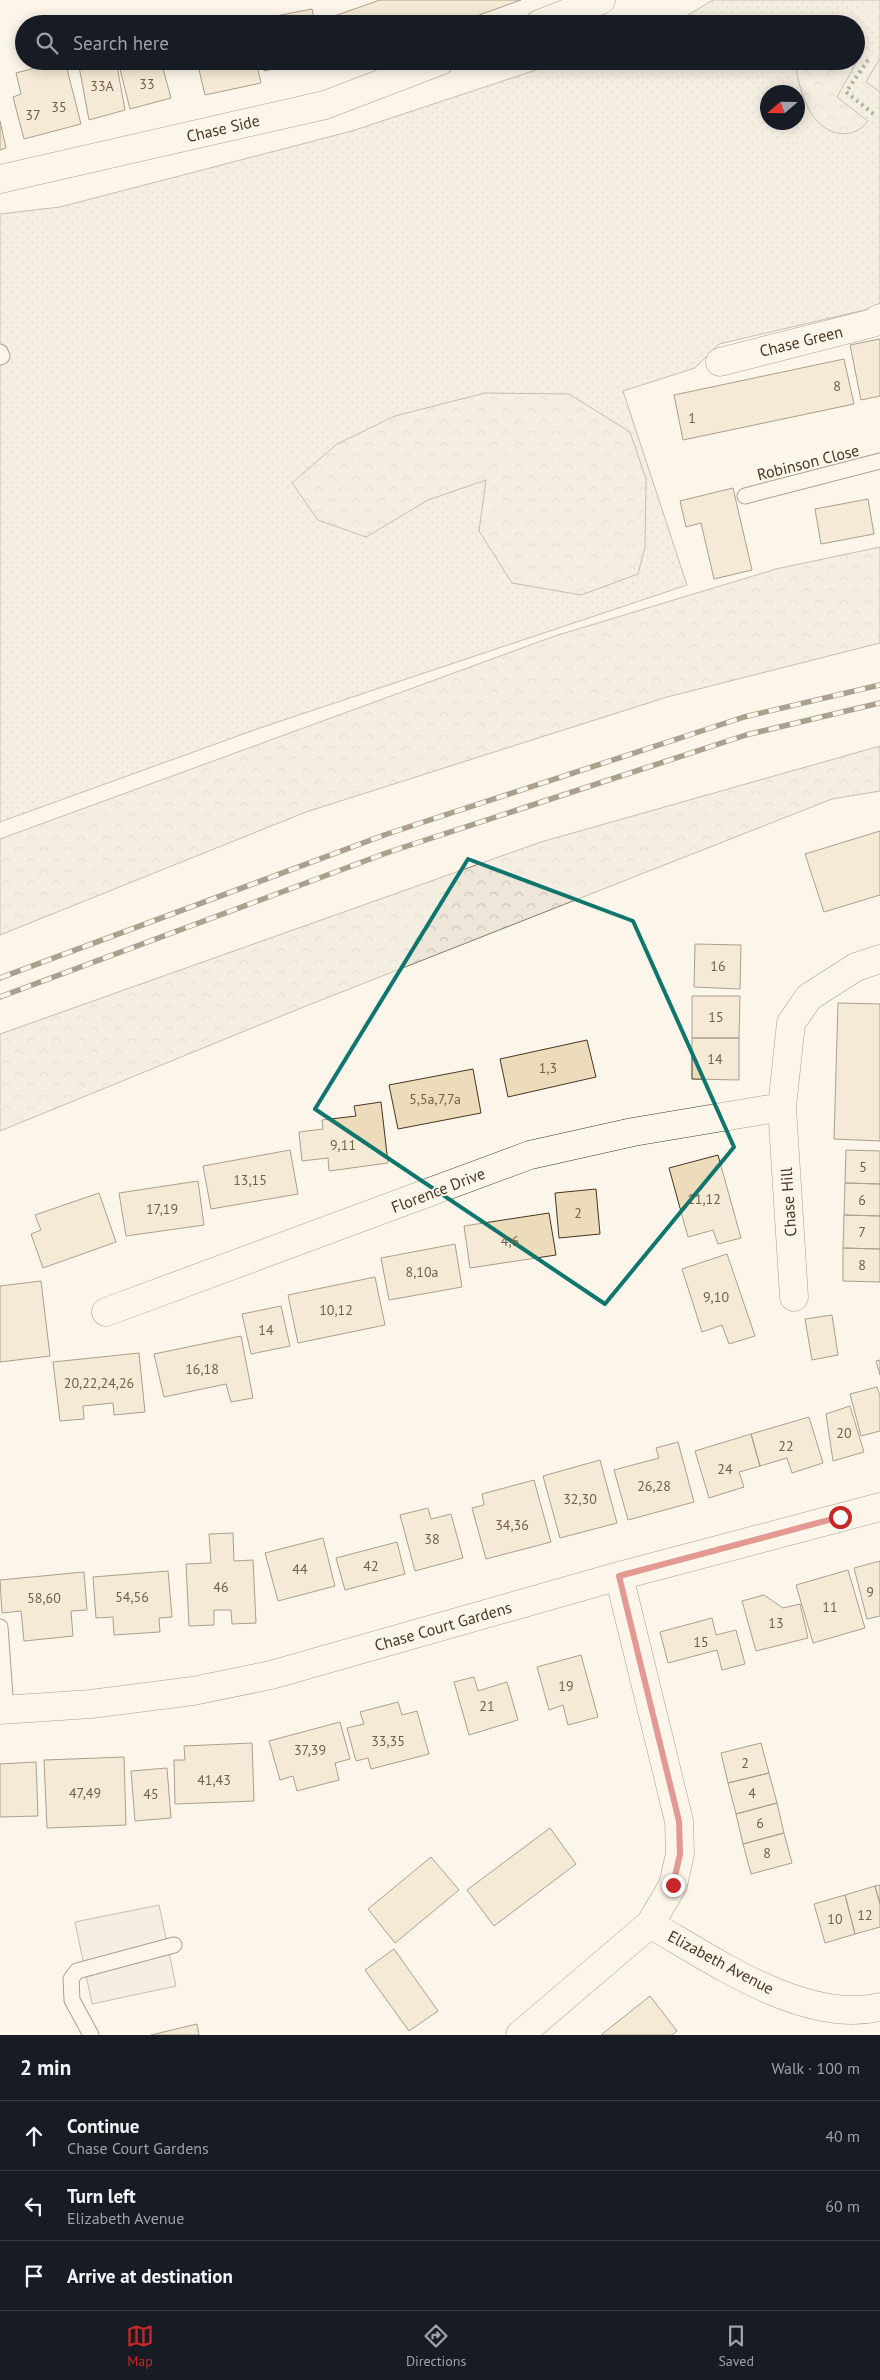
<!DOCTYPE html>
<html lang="en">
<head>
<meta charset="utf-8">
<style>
  :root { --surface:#171b24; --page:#242831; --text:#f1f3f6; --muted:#9ea1a6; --line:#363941; --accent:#c62828 }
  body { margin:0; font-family:"PT Sans",sans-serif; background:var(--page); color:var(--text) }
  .compass { position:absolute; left:760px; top:85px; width:45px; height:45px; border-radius:50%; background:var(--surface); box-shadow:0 2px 12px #0003; rotate:250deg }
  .stop { position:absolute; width:15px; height:15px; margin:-11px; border:4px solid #c62828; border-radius:50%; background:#fff }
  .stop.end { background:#c62828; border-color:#fff; box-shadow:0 1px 5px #0008 }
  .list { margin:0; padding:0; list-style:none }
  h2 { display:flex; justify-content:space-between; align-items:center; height:65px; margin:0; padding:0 20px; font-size:21px }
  h2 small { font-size:16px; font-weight:400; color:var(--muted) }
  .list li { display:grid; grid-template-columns:32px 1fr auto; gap:15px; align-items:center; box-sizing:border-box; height:70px; padding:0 20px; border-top:1px solid var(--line) }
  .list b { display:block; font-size:19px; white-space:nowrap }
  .list p { margin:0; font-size:16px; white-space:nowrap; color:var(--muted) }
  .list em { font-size:16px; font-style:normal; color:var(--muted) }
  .icon { flex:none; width:28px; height:28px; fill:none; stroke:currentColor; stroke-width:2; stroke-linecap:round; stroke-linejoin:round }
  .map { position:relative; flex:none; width:880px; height:2035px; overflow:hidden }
  .search { position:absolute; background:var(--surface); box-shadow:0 2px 12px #0003; left:15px; right:15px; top:15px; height:55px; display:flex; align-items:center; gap:12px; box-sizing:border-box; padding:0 18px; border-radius:28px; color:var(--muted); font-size:19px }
  .sheet { height:275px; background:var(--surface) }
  nav { display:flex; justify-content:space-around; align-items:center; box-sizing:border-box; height:70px; border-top:1px solid var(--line); background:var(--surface); font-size:14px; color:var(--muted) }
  nav a { display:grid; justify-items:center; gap:2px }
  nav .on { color:var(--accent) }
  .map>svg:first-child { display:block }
</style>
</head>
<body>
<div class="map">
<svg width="880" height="2035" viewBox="0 0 880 2035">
  <defs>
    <pattern id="grass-dots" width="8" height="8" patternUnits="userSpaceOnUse" patternTransform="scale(1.25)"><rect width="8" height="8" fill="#ede6d9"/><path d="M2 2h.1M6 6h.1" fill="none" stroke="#cdc6ba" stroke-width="1.8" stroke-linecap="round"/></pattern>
    <pattern id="forest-crowns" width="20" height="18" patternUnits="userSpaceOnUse" patternTransform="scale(1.25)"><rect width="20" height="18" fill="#ede6d9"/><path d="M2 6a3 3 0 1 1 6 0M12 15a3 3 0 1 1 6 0" fill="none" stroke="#cdc6ba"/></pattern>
  </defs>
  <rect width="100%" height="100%" fill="#fbf6e9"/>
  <path fill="url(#grass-dots)" stroke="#887966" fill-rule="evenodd" d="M713,0H880V303L873,308L719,344L695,368L623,391L687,585L257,729L0,822V214L60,207L352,131L563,61H856V24H673ZM768,92H798V122H768Z"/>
  <path fill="url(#forest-crowns)" stroke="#887966" d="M856,54L860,56L837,97L868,121C853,141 827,136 813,116C803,101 797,79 795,61H856Z
    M485,393L569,394L630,432L646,479L645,547L638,574L581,595L512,583L479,531L486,480L428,500L366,537L318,520L292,483L337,444L395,416Z
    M880,547V643L667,697L306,812L0,935V839L555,636L776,569Z
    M880,746V791L832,799L301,1008L0,1131V1034L3,1033L541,842Z"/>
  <path fill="#ede7d9" stroke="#887966" d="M880,58V92L866,82Z
    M159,1905L176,1986L92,2004L75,1922Z"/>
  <path fill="#ecdcbc" stroke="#4a3520" d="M380,0H521L454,24H321L320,21Z
    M312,9L315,24H256L255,20Z
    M61,61H65L81,124L24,139L13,97L21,94L16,73Z
    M78,61H116L125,110L89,120Z
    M149,61H161L171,98L130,109L120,69Z
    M197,61H256L261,83L205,95Z
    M262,61H313L264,71Z
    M334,61H347L335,65Z
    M0,121L6,148L0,150Z
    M880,339V396L861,400L850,345Z
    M844,359L854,404L683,440L674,395Z
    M733,488L752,570L714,579L701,523L686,527L680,501Z
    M868,499L874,534L821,544L815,509Z
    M880,831V895L824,912L805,854Z
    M695,944L741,945L740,989L694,987Z
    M692,996H740L739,1038H692Z
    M838,1003L880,1004V1141L834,1139Z
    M692,1038H739V1080L692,1079Z
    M587,1040L596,1077L508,1097L500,1059Z
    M473,1069L481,1113L398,1129L389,1085Z
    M381,1102L388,1163L329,1171L328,1158L302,1161L299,1132L323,1129L322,1120L356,1116L354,1106Z
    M290,1150L298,1194L211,1209L203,1166Z
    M846,1150L880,1151V1184L845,1183Z
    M718,1155L741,1238L718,1244L713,1230L688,1237L669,1168Z
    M198,1181L204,1225L126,1236L119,1193Z
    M845,1183L880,1184V1216L844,1215Z
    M596,1189L600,1234L559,1238L555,1193Z
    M99,1193L116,1242L43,1268L31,1234L41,1230L35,1215Z
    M549,1213L556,1255L470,1268L464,1226Z
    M844,1215L880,1216V1249L843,1248Z
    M455,1244L462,1287L389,1300L381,1258Z
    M843,1248L880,1249V1282L843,1281Z
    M727,1254L755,1336L729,1344L722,1325L702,1332L682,1269Z
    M375,1277L385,1325L298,1343L288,1295Z
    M41,1281L50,1356L0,1362V1286Z
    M281,1306L290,1346L251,1354L242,1314Z
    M832,1315L838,1355L812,1360L805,1319Z
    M241,1336L253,1398L231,1402L226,1384L164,1397L154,1354Z
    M139,1353L145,1412L114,1415L113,1403L83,1406L84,1419L60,1421L53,1362Z
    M880,1360V1375L876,1361Z
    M877,1387L880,1396V1431L861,1436L850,1394Z
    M850,1406L864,1452L833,1461L826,1414Z
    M809,1417L823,1463L792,1473L787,1458L760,1466L751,1434Z
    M751,1434L760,1466L739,1472L744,1487L709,1498L695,1451Z
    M678,1442L694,1502L628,1520L614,1470L659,1458L656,1448Z
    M600,1460L617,1523L560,1538L543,1476Z
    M534,1480L551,1542L486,1559L472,1508L484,1505L482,1494Z
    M428,1508L431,1519L451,1514L463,1558L415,1571L400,1515Z
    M233,1533L234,1561L253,1560L256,1623L232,1624L231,1610H214V1625L189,1626L186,1564L211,1563L209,1534Z
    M323,1538L335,1586L278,1601L265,1553Z
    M397,1542L405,1574L345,1590L336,1558Z
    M880,1561V1616L867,1619L854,1568Z
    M848,1570L865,1628L813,1643L796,1585Z
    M168,1571L172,1617L159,1618L160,1632L114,1635L113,1617L96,1618L93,1577Z
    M84,1572L87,1610L71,1611L73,1636L24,1641L21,1611L2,1613L0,1580Z
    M764,1595L783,1608L800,1604L808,1638L756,1651L742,1601Z
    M712,1618L716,1635L736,1630L745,1664L722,1670L717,1650L668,1663L660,1632Z
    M581,1655L598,1717L568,1725L563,1705L549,1710L537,1667Z
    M474,1677L478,1691L507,1682L518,1720L469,1735L454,1682Z
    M398,1702L402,1715L417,1711L429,1754L371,1769L368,1758L356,1761L347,1728L364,1724L360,1712Z
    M340,1722L350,1759L335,1763L339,1780L297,1791L293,1776L280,1780L269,1741Z
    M252,1743L254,1801L175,1804L174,1760H185L184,1746Z
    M761,1743L769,1773L728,1783L721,1753Z
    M124,1757L126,1825L47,1828L44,1760Z
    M36,1762L38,1816L0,1817V1764Z
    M167,1768L171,1818L135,1821L131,1771Z
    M769,1773L777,1803L736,1814L728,1783Z
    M777,1803L784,1833L743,1844L736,1814Z
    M550,1828L576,1864L494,1926L467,1890Z
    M784,1833L792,1863L751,1874L743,1844Z
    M431,1857L459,1890L395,1943L368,1909Z
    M880,1885V1904L875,1886Z
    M875,1886L880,1904V1927L855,1934L845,1895Z
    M845,1895L855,1934L825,1943L814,1904Z
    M394,1949L438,2011L409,2031L365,1970Z
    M650,1996L677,2031L672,2035H601Z
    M197,2024L199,2035H151Z"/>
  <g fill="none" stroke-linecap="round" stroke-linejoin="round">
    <defs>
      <path id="service" d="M0,352L2,356L0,357
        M745,496L880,461
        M0,1627L6,1710
        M91,2035L72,2000L71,1979L77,1971L174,1945"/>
      <path id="minor" d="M720,362L873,323L880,318
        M794,1297L782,1107L791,1023L809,997L856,967L880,959
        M106,1312L530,1155L633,1132L782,1107
        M0,1710L91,1704L193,1691L271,1675L619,1576L880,1507
        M650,1924C713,1960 805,2025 880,2007
        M520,2035L650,1924L673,1885L680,1854L679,1821L619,1576"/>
      <path id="tertiary" d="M539,24L601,0
        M0,179L325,105L440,61"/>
    </defs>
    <use href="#service" stroke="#4a3520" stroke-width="17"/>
    <use href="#minor" stroke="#4a3520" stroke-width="29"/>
    <use href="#tertiary" stroke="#4a3520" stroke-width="29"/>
    <use href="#service" stroke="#fbf6e9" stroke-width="15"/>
    <use href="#minor" stroke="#fbf6e9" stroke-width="28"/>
    <use href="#tertiary" stroke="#fbf6e9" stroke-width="28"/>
    <defs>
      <path id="rail" d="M0,978L387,834L744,717L880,685
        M0,997L389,852L746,735L880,703"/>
    </defs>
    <use href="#rail" stroke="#4a3520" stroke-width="5.5"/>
    <use href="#rail" stroke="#fbf6e9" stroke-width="4" stroke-dasharray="11" stroke-linecap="butt"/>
    <path stroke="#436837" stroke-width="4" stroke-dasharray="2.5 4" stroke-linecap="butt" d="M868,60L846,92L876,116"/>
  </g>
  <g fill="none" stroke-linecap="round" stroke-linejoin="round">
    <path stroke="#c62828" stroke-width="6" d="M673,1885L680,1854L679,1821L619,1576L840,1517"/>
  </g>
  <path d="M0 0H880V2035H0ZM468,859L633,921L734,1147L605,1304L315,1109Z" fill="#fbf6e9" fill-opacity=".55" fill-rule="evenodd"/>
  <path fill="none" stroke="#0f766e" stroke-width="4" stroke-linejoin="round" d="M468,859L633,921L734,1147L605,1304L315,1109Z"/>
  <g text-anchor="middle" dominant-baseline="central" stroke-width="4" stroke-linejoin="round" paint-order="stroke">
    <g font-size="14" fill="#725f47">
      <text x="147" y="84">33</text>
      <text x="102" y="86">33A</text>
      <text x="59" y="107">35</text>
      <text x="33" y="115">37</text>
      <text x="837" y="386">8</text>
      <text x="692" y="418">1</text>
      <text x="718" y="966">16</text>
      <text x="716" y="1017">15</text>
      <text x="715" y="1059">14</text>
      <text x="548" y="1068">1,3</text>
      <text x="435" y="1099">5,5a,7,7a</text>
      <text x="343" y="1145">9,11</text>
      <text x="863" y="1167">5</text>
      <text x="250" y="1180">13,15</text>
      <text x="704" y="1199">11,12</text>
      <text x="862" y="1200">6</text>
      <text x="162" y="1209">17,19</text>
      <text x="578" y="1213">2</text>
      <text x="862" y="1232">7</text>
      <text x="510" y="1241">4,6</text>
      <text x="862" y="1265">8</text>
      <text x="422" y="1272">8,10a</text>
      <text x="716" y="1297">9,10</text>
      <text x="336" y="1310">10,12</text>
      <text x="266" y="1330">14</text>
      <text x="202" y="1369">16,18</text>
      <text x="99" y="1383">20,22,24,26</text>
      <text x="844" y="1433">20</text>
      <text x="786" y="1446">22</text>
      <text x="725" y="1469">24</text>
      <text x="654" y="1486">26,28</text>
      <text x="580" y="1499">32,30</text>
      <text x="512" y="1525">34,36</text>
      <text x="432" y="1539">38</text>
      <text x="371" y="1566">42</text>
      <text x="300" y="1569">44</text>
      <text x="221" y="1587">46</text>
      <text x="870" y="1592">9</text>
      <text x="132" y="1597">54,56</text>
      <text x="44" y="1598">58,60</text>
      <text x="830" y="1607">11</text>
      <text x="776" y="1623">13</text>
      <text x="701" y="1642">15</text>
      <text x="566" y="1686">19</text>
      <text x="487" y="1706">21</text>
      <text x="388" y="1741">33,35</text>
      <text x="310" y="1750">37,39</text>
      <text x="745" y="1763">2</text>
      <text x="214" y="1780">41,43</text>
      <text x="85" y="1793">47,49</text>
      <text x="752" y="1793">4</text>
      <text x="151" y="1794">45</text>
      <text x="760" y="1823">6</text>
      <text x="767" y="1853">8</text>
      <text x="865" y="1915">12</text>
      <text x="835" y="1919">10</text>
    </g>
    <g font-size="16" fill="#4a3520" stroke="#fbf6e9">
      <text transform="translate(223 128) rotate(-13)">Chase Side</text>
      <text transform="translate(801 341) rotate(-14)">Chase Green</text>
      <text transform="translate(808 462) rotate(-14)">Robinson Close</text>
      <text transform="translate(438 1190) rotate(-21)">Florence Drive</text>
      <text transform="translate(788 1202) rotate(-94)">Chase Hill</text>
      <text transform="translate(443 1626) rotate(-16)">Chase Court Gardens</text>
      <text transform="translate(721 1962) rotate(28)">Elizabeth Avenue</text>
    </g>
  </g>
</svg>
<svg class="compass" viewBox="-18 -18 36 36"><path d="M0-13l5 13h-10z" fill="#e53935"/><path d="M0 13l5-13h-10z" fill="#9ea1a6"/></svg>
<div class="stop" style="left:840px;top:1517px"></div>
<div class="stop end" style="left:673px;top:1885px"></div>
<div class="search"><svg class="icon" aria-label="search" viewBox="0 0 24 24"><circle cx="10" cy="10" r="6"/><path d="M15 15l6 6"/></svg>Search here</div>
</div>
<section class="sheet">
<h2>2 min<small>Walk · 100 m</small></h2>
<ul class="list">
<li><svg class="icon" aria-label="ahead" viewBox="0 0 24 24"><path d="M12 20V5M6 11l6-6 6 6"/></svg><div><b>Continue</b><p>Chase Court Gardens</p></div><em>40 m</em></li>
<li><svg class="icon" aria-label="left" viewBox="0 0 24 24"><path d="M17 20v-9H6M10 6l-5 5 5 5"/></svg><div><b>Turn left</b><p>Elizabeth Avenue</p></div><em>60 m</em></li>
<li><svg class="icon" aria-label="arrive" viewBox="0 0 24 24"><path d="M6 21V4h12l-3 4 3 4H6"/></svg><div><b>Arrive at destination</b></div></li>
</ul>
</section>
<nav>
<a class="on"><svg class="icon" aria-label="map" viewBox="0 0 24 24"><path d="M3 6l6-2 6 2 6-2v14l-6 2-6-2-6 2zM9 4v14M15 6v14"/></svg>Map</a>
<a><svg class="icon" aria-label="directions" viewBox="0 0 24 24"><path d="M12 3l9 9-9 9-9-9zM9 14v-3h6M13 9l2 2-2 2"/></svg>Directions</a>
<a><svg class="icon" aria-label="saved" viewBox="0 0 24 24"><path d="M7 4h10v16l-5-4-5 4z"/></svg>Saved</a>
</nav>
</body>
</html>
